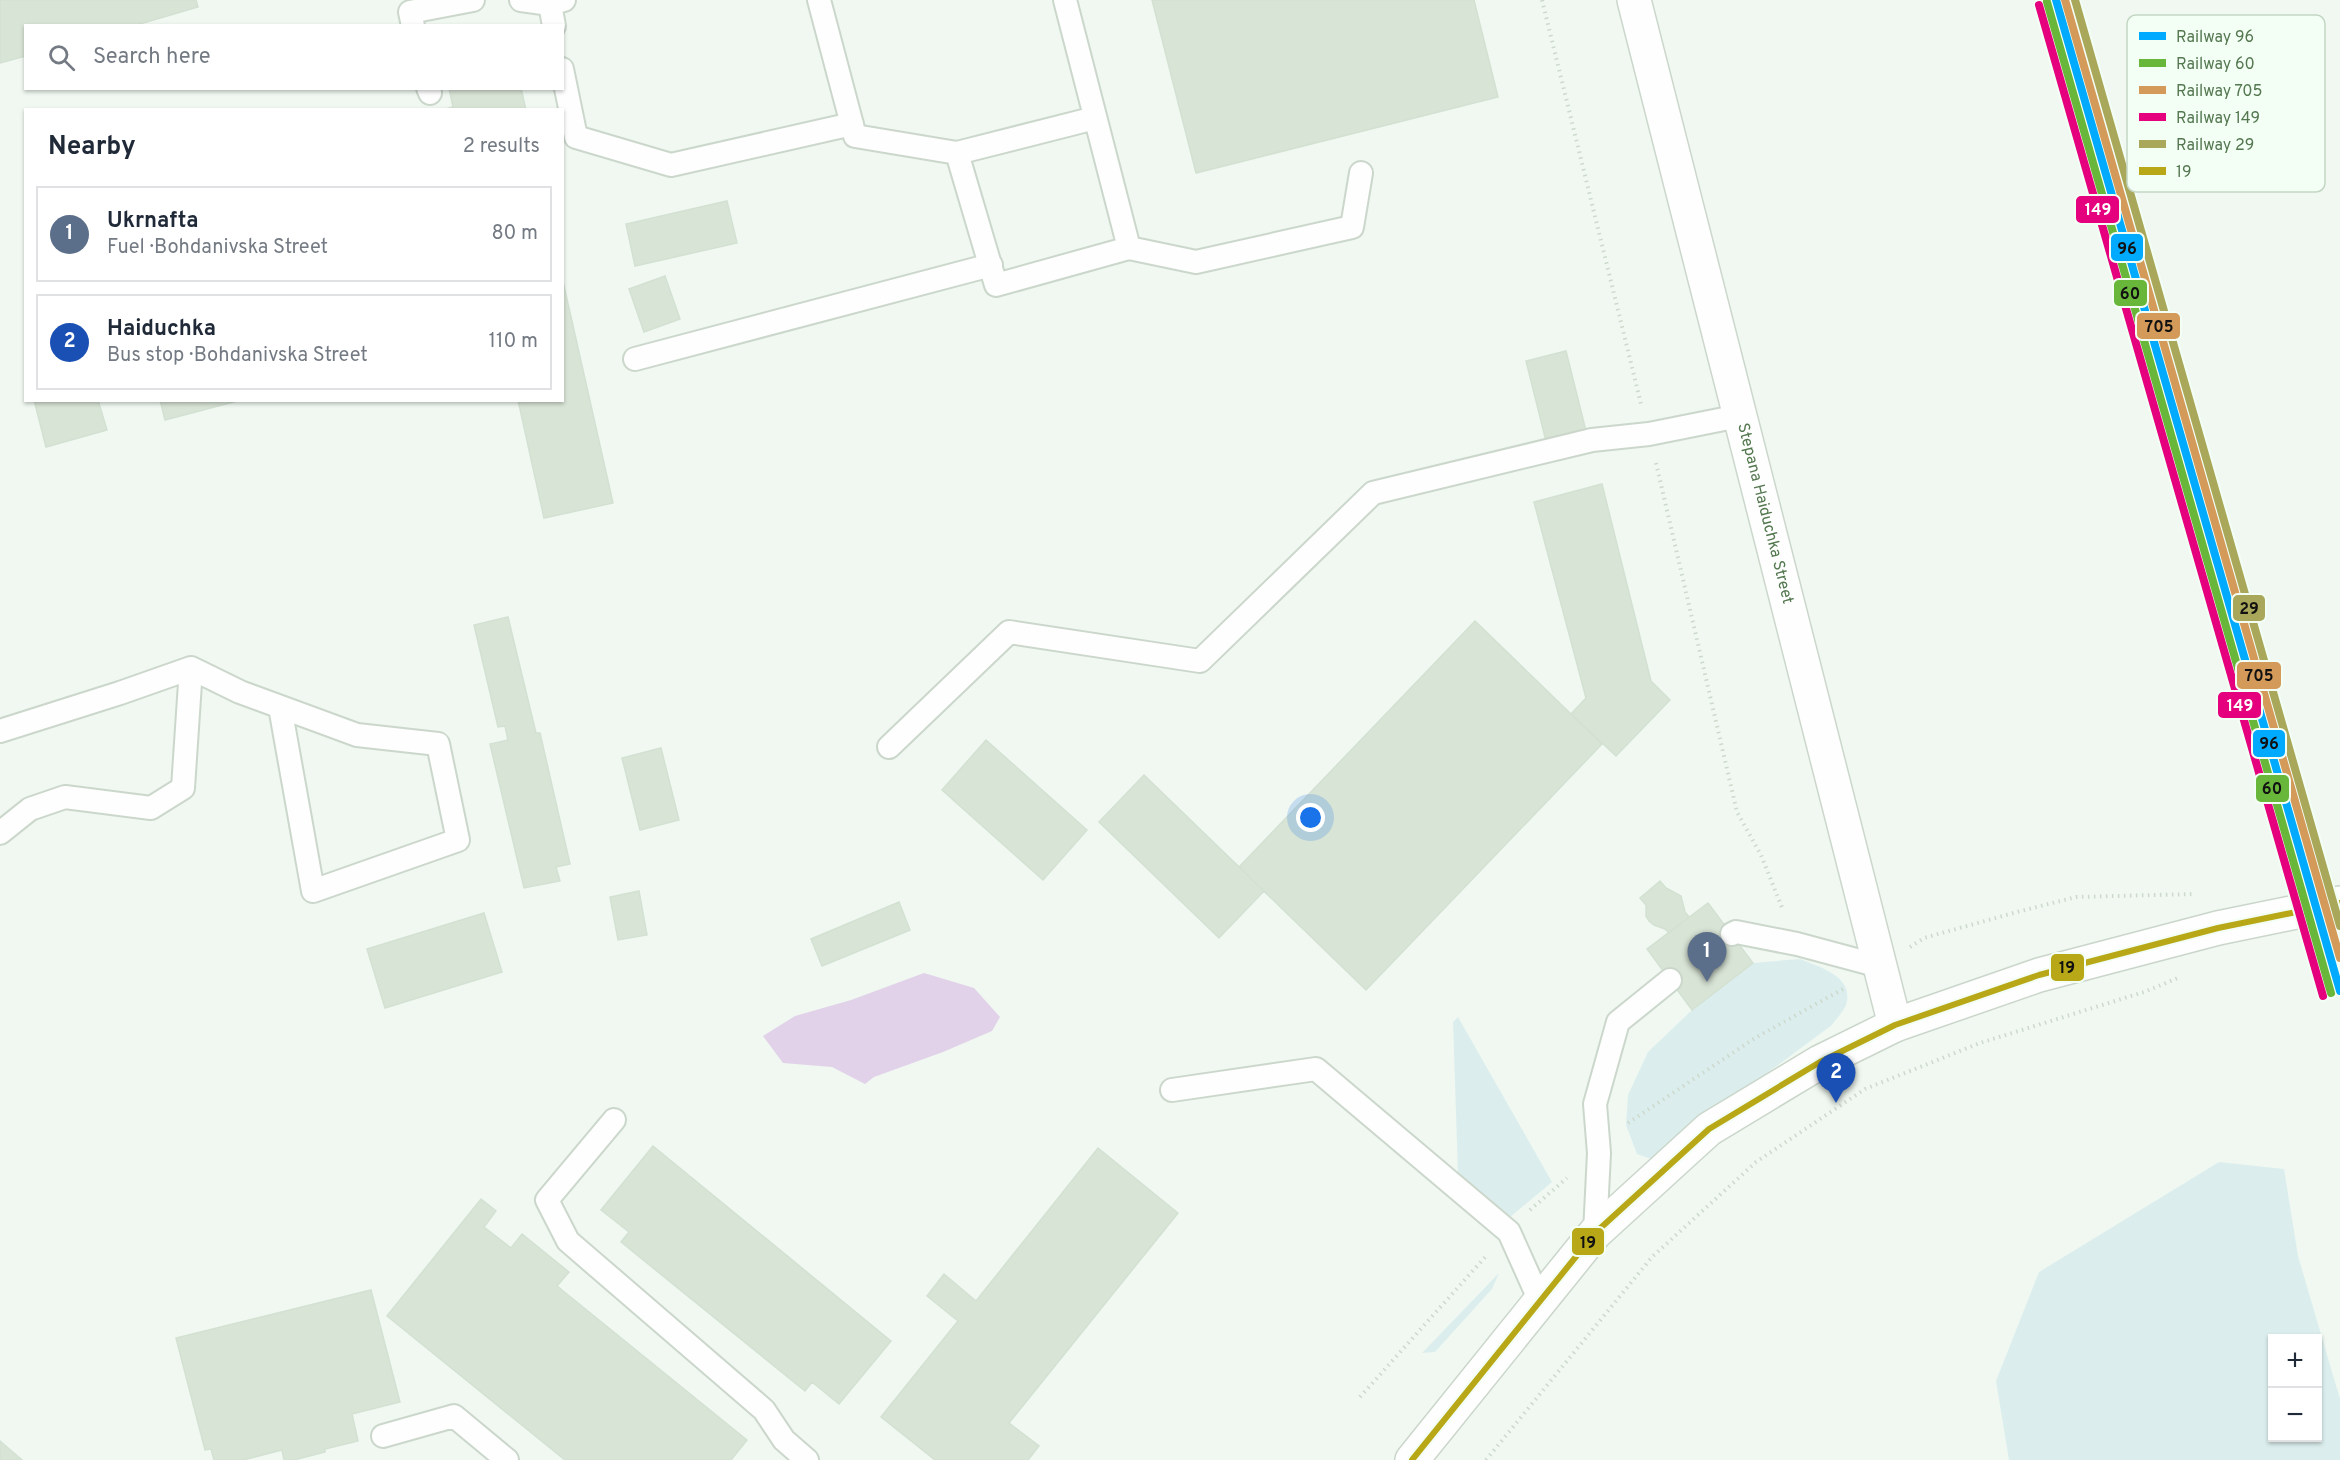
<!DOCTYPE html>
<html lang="en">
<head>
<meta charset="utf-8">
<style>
  :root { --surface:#fff; --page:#f6f6f7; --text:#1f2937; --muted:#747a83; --line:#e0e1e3; --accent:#0f766e }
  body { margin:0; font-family:Overpass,sans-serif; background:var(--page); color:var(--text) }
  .controls { position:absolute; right:18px; bottom:18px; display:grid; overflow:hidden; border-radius:0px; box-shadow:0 2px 4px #0004 }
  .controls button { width:54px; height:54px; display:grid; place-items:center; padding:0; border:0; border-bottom:2px solid var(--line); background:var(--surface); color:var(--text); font:30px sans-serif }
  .you { position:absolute; left:1311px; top:818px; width:21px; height:21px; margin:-15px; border:4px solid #fff; border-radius:50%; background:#1a73e8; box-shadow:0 0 0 9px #1a73e833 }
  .badge { display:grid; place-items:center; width:39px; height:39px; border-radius:50%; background:var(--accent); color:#fff; font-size:20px; font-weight:700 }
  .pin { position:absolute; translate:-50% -50px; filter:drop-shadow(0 2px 3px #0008) }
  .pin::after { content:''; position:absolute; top:32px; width:21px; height:18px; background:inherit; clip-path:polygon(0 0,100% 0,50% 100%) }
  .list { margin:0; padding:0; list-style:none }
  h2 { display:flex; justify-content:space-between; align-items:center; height:78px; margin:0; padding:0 24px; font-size:26px }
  h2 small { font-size:20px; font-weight:400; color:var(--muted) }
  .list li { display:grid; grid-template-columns:39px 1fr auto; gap:18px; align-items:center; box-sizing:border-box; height:96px; margin:0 12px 12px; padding:0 12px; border:2px solid var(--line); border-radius:0px }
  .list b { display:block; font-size:22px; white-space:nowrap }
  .list p { margin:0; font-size:20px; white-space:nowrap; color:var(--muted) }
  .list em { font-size:20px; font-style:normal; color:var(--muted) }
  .icon { flex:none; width:33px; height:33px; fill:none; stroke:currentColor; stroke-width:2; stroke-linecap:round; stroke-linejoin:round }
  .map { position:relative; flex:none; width:2340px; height:1460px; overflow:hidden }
  .search { position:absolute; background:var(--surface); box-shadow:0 2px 4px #0004; left:24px; top:24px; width:540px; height:66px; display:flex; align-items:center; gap:15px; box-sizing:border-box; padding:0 21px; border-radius:0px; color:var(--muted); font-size:22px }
  .panel { position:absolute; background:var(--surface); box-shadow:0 2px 4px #0004; left:24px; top:108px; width:540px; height:294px; border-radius:0px }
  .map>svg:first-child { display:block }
</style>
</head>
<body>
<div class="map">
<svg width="2340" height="1460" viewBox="0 0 2340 1460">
  <rect width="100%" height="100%" fill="#f0f8f1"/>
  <path fill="#dbeeed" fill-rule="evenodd" d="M1800,959C1819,967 1855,976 1846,1005C1843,1012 1836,1019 1832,1025L1651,1159L1637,1154L1626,1125L1628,1095L1648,1052L1692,1010L1753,963Z
    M1458,1017L1552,1182L1509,1218L1458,1173L1453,1022Z
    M2219,1162L2284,1169L2298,1256L2340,1399V1460H2009L1996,1381L2039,1272ZM2318,1338V1438H2272V1338Z
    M1499,1273L1492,1289L1435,1352L1422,1353Z"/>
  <path fill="#e1d2e9" d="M924,973L974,988L1000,1017L992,1031L943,1052L874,1077L865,1084L832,1067L783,1063L763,1036L795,1016L851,1000Z"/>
  <path fill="#d8e4d6" stroke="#d3e1d2" stroke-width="1.5" d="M0,0H196L198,7L133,26H26V56L0,63Z
    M1152,0H1474L1498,97L1196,173Z
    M449,88H521L526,110H442L453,107Z
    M727,201L737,243L635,266L626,224Z
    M665,276L680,319L644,332L629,289Z
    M562,277L613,503L544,518L518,400H562Z
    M1566,351L1586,431L1546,441L1526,361Z
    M34,400H98L107,430L46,447Z
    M160,400H241L165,420Z
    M1602,484L1651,681L1670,700L1616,756L1571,714L1586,698L1534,502Z
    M508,617L536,733H540L570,864L556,867L560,881L524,888L490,744L508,740L505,726L498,727L474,625Z
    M1475,621L1602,744L1366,990L1239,867Z
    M986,740L1087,830L1043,880L942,790Z
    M661,748L679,820L640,830L622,758Z
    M1144,775L1264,891L1219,938L1099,822Z
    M1660,881L1666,888L1681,896L1685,912L1689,917L1669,933L1665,929L1654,925L1649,921L1646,916V905L1640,898Z
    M639,891L647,935L618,940L610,897Z
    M899,902L910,930L822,966L811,939Z
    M1708,903L1753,963L1692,1010L1647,949Z
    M484,913L502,972L385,1008L367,949Z
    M653,1146L891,1341L839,1404L812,1382L805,1391L621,1242L629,1232L601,1210Z
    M1098,1148L1178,1213L1009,1423L1039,1446L1028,1460H935L881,1417L958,1321L927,1296L944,1274L976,1301Z
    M481,1199L496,1211L484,1227L511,1248L522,1234L569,1272L557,1286L747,1440L731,1460H565L387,1316Z
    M371,1290L400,1402L352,1414L358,1441L325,1449V1452L294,1460H284L282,1450L243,1460H214L211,1449L205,1450L176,1338Z
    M0,1441L22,1460H0Z"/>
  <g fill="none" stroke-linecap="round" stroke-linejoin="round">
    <defs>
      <path id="service" d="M521,0L550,4L564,0
        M819,0L855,136L957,153
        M1065,0L1129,248L996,285L957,153L1095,118
        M550,4L554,26
        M413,26L410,12L473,0
        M562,69L576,137L671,165L852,124
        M428,88L430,93
        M1129,248L1196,262L1352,227L1361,173
        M635,359L991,265
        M0,731L120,693L191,668L240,692L357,735L438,744L458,840L313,891L280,707
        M889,747L1009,632L1200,661L1373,493L1592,440L1649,434L1739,416
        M0,833L30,809L65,797L151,808L183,788L191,668
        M1732,934L1736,932L1797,944L1879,966
        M1172,1090L1316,1069L1509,1232L1540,1301
        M614,1120L547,1200L568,1241L764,1410L784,1440L807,1460
        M1595,1233L1599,1153L1595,1104L1618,1022L1670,980
        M383,1436L454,1416L507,1460"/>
      <g id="minor">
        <path id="s1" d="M1634,0L1895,1025"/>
      </g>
      <path id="secondary" d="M1412,1460L1595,1233L1709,1129L1820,1062L1895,1025L2039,975L2218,928L2340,903"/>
    </defs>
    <use href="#service" stroke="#ccd7cc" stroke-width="26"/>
    <use href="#minor" stroke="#ccd7cc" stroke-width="36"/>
    <use href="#secondary" stroke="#cbd6cb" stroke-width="36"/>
    <path stroke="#ced9cd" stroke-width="4" stroke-dasharray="1.5 4.5" stroke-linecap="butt" d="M1542,0L1641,404
      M1656,463L1737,812L1761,855L1783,910
      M1910,947L1924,938L2017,912L2076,897L2195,894
      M1628,1123L1755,1038L1843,989
      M1530,1210L1567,1178
      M1360,1397L1487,1255
      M1486,1460L1652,1257L1756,1162L1865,1089L1980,1043L2144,992L2178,978"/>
    <use href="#service" stroke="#fdfefd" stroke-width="22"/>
    <use href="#minor" stroke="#fdfefd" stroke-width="33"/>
    <use href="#secondary" stroke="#fdfefd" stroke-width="33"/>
    <defs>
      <path id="bus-1" d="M1412,1460L1595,1233L1709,1129L1820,1062L1895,1025L2039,975L2218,928L2340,903"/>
    </defs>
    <use href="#bus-1" stroke="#f3fef5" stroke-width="10"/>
    <use href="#bus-1" stroke="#b8a818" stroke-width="6"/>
    <defs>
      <path id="rail-1" d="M2056,0L2340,991"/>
      <path id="rail-2" d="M2047,2L2331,993"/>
      <path id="rail-3" d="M2065,0L2340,958"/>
      <path id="rail-4" d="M2039,5L2323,996"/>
      <path id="rail-5" d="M2075,0L2340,926"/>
    </defs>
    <use href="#rail-1" stroke="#f3fef5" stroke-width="12"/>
    <use href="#rail-2" stroke="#f3fef5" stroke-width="12"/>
    <use href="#rail-3" stroke="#f3fef5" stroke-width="12"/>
    <use href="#rail-4" stroke="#f3fef5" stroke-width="12"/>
    <use href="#rail-5" stroke="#f3fef5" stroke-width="12"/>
    <use href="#rail-1" stroke="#0af" stroke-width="8"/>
    <use href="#rail-2" stroke="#68b73b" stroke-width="8"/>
    <use href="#rail-3" stroke="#d49a59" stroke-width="8"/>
    <use href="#rail-4" stroke="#e5007d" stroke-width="8"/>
    <use href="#rail-5" stroke="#a9a85a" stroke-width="8"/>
  </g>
  <g text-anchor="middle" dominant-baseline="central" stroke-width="6" stroke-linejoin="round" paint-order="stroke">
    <g font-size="16" fill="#53774f" stroke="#f3fef5">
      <text stroke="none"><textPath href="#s1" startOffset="530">Stepana Haiduchka Street</textPath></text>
    </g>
  </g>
  <rect x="2127" y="15" width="198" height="177" rx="9" fill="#f3fef5" stroke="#c3d6c3" stroke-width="1.5"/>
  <rect x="2139" y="32" width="27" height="8" fill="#0af"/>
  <rect x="2139" y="59" width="27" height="8" fill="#68b73b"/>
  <rect x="2139" y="86" width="27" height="8" fill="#d49a59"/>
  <rect x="2139" y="113" width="27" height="8" fill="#e5007d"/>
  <rect x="2139" y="140" width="27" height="8" fill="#a9a85a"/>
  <rect x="2139" y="167" width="27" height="8" fill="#b8a818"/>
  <g font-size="16" fill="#53774f">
    <text x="2176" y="42">Railway 96</text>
    <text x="2176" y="69">Railway 60</text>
    <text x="2176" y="96">Railway 705</text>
    <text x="2176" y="123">Railway 149</text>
    <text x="2176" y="150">Railway 29</text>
    <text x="2176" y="177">19</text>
  </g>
  <g stroke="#f3fef5" stroke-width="2">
    <rect x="2075" y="195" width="45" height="29" rx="6" fill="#e5007d"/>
    <rect x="2110" y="233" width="34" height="29" rx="6" fill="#0af"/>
    <rect x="2113" y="279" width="35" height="28" rx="6" fill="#68b73b"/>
    <rect x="2136" y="312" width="45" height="28" rx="6" fill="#d49a59"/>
    <rect x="2232" y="594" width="34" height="28" rx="6" fill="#a9a85a"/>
    <rect x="2236" y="661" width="46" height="29" rx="6" fill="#d49a59"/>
    <rect x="2217" y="691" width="45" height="28" rx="6" fill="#e5007d"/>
    <rect x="2252" y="729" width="34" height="29" rx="6" fill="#0af"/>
    <rect x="2255" y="774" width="35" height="29" rx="6" fill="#68b73b"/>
    <rect x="2050" y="953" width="35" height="29" rx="6" fill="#b8a818"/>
    <rect x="1571" y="1227" width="34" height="29" rx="6" fill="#b8a818"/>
  </g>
  <g font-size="16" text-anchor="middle" font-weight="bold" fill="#fff">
    <text x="2098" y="215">149</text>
    <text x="2240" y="711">149</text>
  </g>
  <g font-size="16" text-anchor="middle" font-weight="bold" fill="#111">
    <text x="2127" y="254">96</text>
    <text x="2130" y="299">60</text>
    <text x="2159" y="332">705</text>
    <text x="2249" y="614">29</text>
    <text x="2259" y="681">705</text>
    <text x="2269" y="749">96</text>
    <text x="2272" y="794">60</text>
    <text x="2067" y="973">19</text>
    <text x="1588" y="1248">19</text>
  </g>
</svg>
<div class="controls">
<button>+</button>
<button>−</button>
</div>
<div class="you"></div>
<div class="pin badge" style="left:1707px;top:982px;background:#5c6f8a">1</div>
<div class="pin badge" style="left:1836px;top:1103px;background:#1a4fb4">2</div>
<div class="search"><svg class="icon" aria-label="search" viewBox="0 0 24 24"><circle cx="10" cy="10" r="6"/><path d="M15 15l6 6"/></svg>Search here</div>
<section class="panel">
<h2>Nearby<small>2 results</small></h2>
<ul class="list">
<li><span class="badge" style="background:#5c6f8a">1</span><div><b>Ukrnafta</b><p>Fuel · Bohdanivska Street</p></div><em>80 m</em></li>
<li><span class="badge" style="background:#1a4fb4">2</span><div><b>Haiduchka</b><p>Bus stop · Bohdanivska Street</p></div><em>110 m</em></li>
</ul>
</section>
</div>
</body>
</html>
